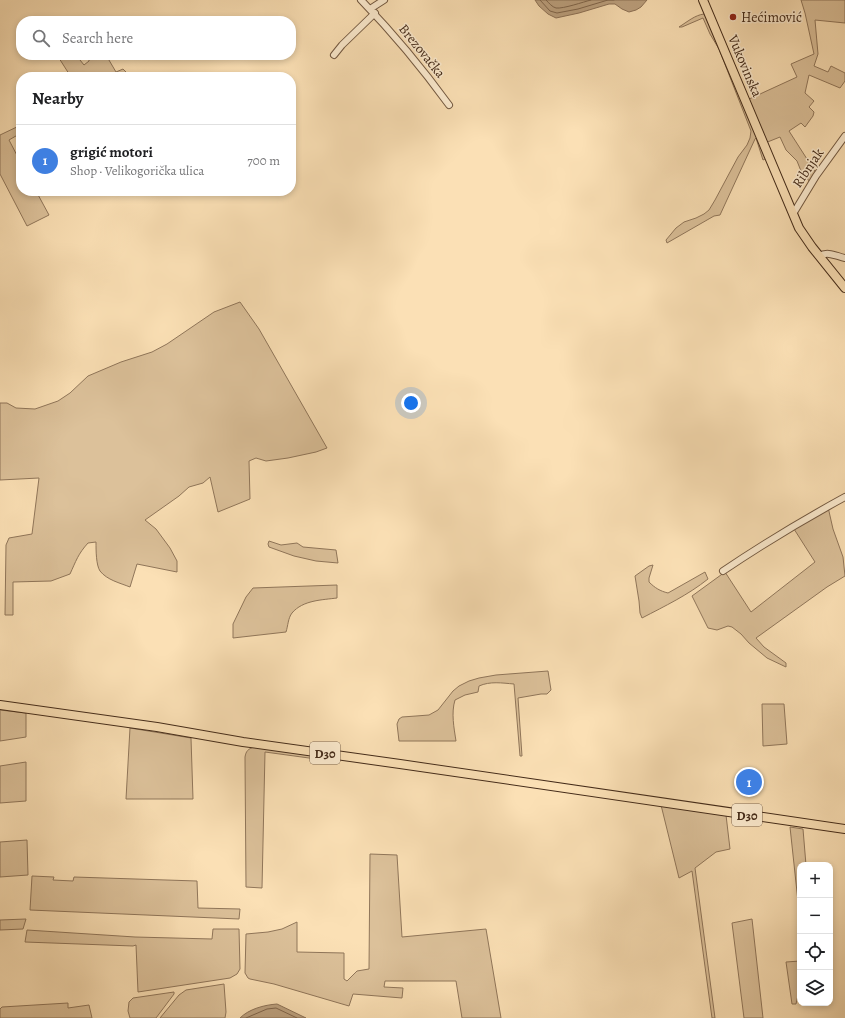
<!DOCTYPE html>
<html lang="en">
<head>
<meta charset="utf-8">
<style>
  :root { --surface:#fff; --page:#f2f2f2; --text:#202124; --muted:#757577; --line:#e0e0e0; --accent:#0f766e }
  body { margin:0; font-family:Alegreya,serif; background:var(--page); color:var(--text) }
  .controls { position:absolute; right:12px; bottom:12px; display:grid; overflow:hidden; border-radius:8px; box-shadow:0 2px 6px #0003 }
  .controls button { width:36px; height:36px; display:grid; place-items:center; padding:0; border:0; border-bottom:1px solid var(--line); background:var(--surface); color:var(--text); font:20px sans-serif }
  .you { position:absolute; left:411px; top:403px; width:14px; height:14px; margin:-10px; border:3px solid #fff; border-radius:50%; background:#1a73e8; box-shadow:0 0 0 6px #1a73e833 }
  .badge { display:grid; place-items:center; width:26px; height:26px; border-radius:50%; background:var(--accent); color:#fff; font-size:13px; font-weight:700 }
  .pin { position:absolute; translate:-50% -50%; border:2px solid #fff; box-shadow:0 1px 4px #0006 }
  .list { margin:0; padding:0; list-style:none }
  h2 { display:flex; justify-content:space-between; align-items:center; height:52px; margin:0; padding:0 16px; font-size:17px }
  h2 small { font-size:13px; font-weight:400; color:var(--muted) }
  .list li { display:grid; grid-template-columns:26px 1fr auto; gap:12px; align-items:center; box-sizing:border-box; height:72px; padding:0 16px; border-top:1px solid var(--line) }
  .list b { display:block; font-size:15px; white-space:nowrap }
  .list p { margin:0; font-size:13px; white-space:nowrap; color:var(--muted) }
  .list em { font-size:13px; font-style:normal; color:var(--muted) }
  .icon { flex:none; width:22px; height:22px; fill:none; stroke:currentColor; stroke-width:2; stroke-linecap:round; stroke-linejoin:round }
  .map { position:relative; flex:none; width:845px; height:1018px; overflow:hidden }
  .search { position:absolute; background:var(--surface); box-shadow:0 2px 6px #0003; left:16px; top:16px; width:280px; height:44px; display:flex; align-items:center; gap:10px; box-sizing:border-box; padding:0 14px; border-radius:16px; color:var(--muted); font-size:15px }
  .panel { position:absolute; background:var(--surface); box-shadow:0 2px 6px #0003; left:16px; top:72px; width:280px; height:124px; border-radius:16px }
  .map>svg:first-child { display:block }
</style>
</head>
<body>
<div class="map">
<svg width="845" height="1018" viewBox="0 0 845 1018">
  <rect width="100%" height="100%" fill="#fbe0b5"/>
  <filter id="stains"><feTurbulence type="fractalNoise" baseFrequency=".005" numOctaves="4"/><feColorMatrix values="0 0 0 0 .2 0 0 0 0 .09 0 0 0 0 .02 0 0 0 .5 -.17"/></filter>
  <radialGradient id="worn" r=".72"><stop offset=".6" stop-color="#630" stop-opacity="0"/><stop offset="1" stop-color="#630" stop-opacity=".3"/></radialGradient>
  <path fill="#dcc19a" stroke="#90765a" d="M801,0H845V23L815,20L818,54L814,66L828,72L831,66L845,73V81L840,88L809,75L805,93L814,101L809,107L814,112L813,116L805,127L801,123L789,131L816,173L810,182L801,171L797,161L786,150L780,137L765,143L747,100L797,77L791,64L814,54L805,13Z
    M704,14L707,15L767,158L763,160L756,138L755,139L720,215L714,216L667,243L666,240L676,228L684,222L696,218L704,214L709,210L715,200L738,157L747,145L750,138L751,131L719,49L710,34L703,18L682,27H679C687,22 695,15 704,14Z
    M57,55H76L84,65L89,61V58L94,55H106L116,72L123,69L126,72L116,77H71Z
    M21,125V133L9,140L21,163V191H36L49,215L27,226L0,174V135Z
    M240,302L259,329L327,448L316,452L288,458L266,461L256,458L249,461L250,499L218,512L210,477L203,483L189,487L179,496L145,520L156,529L170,548L177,561V572L137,564L130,587C120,583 107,580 100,571C96,565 96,550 96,542L88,543C78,554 76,561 70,574L51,581L13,582V615H5L6,545L9,538L32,534L39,478L0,480V403H7L16,408L35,409L58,401L70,393L88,376L121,362L152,352L167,344L214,312Z
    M828,507L833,529L843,557L845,576L827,587L756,638L764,647L786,663V667L767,658L749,643L741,634L732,627L728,626L717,630L708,628L692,596L725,572L751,612L815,562L794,529Z
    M269,541L281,545L297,543L303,547L336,550L338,563L316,561L294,556L269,547L268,544Z
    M653,565L649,578V582C655,588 660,591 668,593L705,572L708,579C688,595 665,606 642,618L640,613L639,601L635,576L649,566Z
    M337,585V598C322,600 303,600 292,613C288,618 288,626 286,632L233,638V624L246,597L253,588Z
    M548,671L551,690L547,694H541L518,698L522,756H520L514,684C502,683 490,681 479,686L478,692L465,695L455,700C451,713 454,728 456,741H399L397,724L399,719L402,717L416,716L429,715L438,710L453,691L459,686L469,681L479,678L496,675Z
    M762,704H784L787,744L763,746Z
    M0,710L26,713V737L0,741Z
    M130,728L191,738L193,799H126Z
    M254,747L331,757V761L265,752L262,888L246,887L245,757C246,751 248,749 254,747Z
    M26,762V801L0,803V766Z
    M661,805L726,815L730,849L716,852L695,868L715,1018H712L692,871L679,878Z
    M790,827L803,829L806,865H800V920Z
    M27,840L28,875L0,877V842Z
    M370,854L397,855L402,937L486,929L501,1018H462L456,981H385L384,987L403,988L402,998L353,994L349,1006L274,984L250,979L248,978L245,973L246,934L268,932L282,929L297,922V952L344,953V979L347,981L357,971L369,969Z
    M32,876L54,877L53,880L73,881L74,877L197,881L198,908L240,909L239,919L30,910Z
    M26,919L23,929L0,930V920Z
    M752,919L763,1018H744L732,923Z
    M213,929H239L240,969L237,974L230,978L138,992L136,945L133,946L25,942L27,930L135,937L212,939Z
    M800,961V986L796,1004H792L786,962Z
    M224,984L226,1012L225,1018H160L179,995L186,990Z
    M174,992V994L156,1018H130L128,1011L129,1002L133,998Z
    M68,1003V1008L89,1005L92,1018H0V1009L2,1007Z"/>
  <path fill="#bda280" stroke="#8d7257" d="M535,0H647L641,7L636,10L629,12L622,9L615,4H609L579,13L556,18L548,14L539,6Z
    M277,1004L306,1018H240C249,1009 264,1005 277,1004Z"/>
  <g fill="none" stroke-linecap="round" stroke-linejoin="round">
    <path stroke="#80664c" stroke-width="1" d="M540,0L550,11L557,13L578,9L608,0H614
      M546,0C549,3 552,7 556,8C563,9 583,2 591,0
      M246,1018L267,1009L276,1008L297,1018"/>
    <defs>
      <path id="minor" d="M361,0C393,33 422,68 449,105
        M370,9L384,0
        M334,55L342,45L375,13
        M793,214L816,176L845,136
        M819,256C828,251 836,256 845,258
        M723,571C763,544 803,520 845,497"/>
      <path id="major" d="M703,0L799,228L812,247L845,288
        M0,705L157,727L243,742L400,764L845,829"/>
    </defs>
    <use href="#minor" stroke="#725840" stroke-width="8"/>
    <use href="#major" stroke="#442b19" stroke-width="10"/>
    <use href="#minor" stroke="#fcebcf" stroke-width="6"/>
    <use href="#major" stroke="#fbe0b5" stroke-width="8"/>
  </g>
  <circle fill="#8f2418" stroke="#fcebcf" stroke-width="1.5" cx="733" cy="17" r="4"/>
  <g text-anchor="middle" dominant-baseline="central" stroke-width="3" stroke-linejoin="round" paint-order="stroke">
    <g fill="#fcebcf" stroke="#7b6550" stroke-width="1">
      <rect x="310" y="742" width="30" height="22" rx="3"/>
      <rect x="732" y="804" width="30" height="22" rx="3"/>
    </g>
    <g font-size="13" font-weight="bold" fill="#442b19">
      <text x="325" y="753">D30</text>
      <text x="747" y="815">D30</text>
    </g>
    <g font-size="14" fill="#442b19" stroke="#fcebcf" text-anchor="start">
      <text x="741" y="17">Hećimović</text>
    </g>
    <g font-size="14" fill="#442b19" stroke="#fcebcf">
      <text transform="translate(422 51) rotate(51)">Brezovačka</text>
      <text transform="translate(745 66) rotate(67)">Vukovinska</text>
      <text transform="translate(808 168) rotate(-56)">Ribnjak</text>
    </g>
  </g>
  <rect width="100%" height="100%" filter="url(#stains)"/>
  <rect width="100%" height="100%" fill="url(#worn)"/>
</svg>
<div class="controls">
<button>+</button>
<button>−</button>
<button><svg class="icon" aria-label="locate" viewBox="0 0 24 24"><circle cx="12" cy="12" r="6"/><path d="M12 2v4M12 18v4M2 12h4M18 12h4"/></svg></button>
<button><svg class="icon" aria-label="layers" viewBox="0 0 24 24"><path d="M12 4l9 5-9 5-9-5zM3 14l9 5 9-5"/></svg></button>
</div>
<div class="you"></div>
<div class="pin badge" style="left:749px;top:782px;background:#3f7fe0">1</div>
<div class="search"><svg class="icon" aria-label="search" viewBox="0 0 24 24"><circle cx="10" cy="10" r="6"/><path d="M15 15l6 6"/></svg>Search here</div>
<section class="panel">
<h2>Nearby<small></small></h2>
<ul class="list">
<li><span class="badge" style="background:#3f7fe0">1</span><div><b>grigić motori</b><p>Shop · Velikogorička ulica</p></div><em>700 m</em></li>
</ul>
</section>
</div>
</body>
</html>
